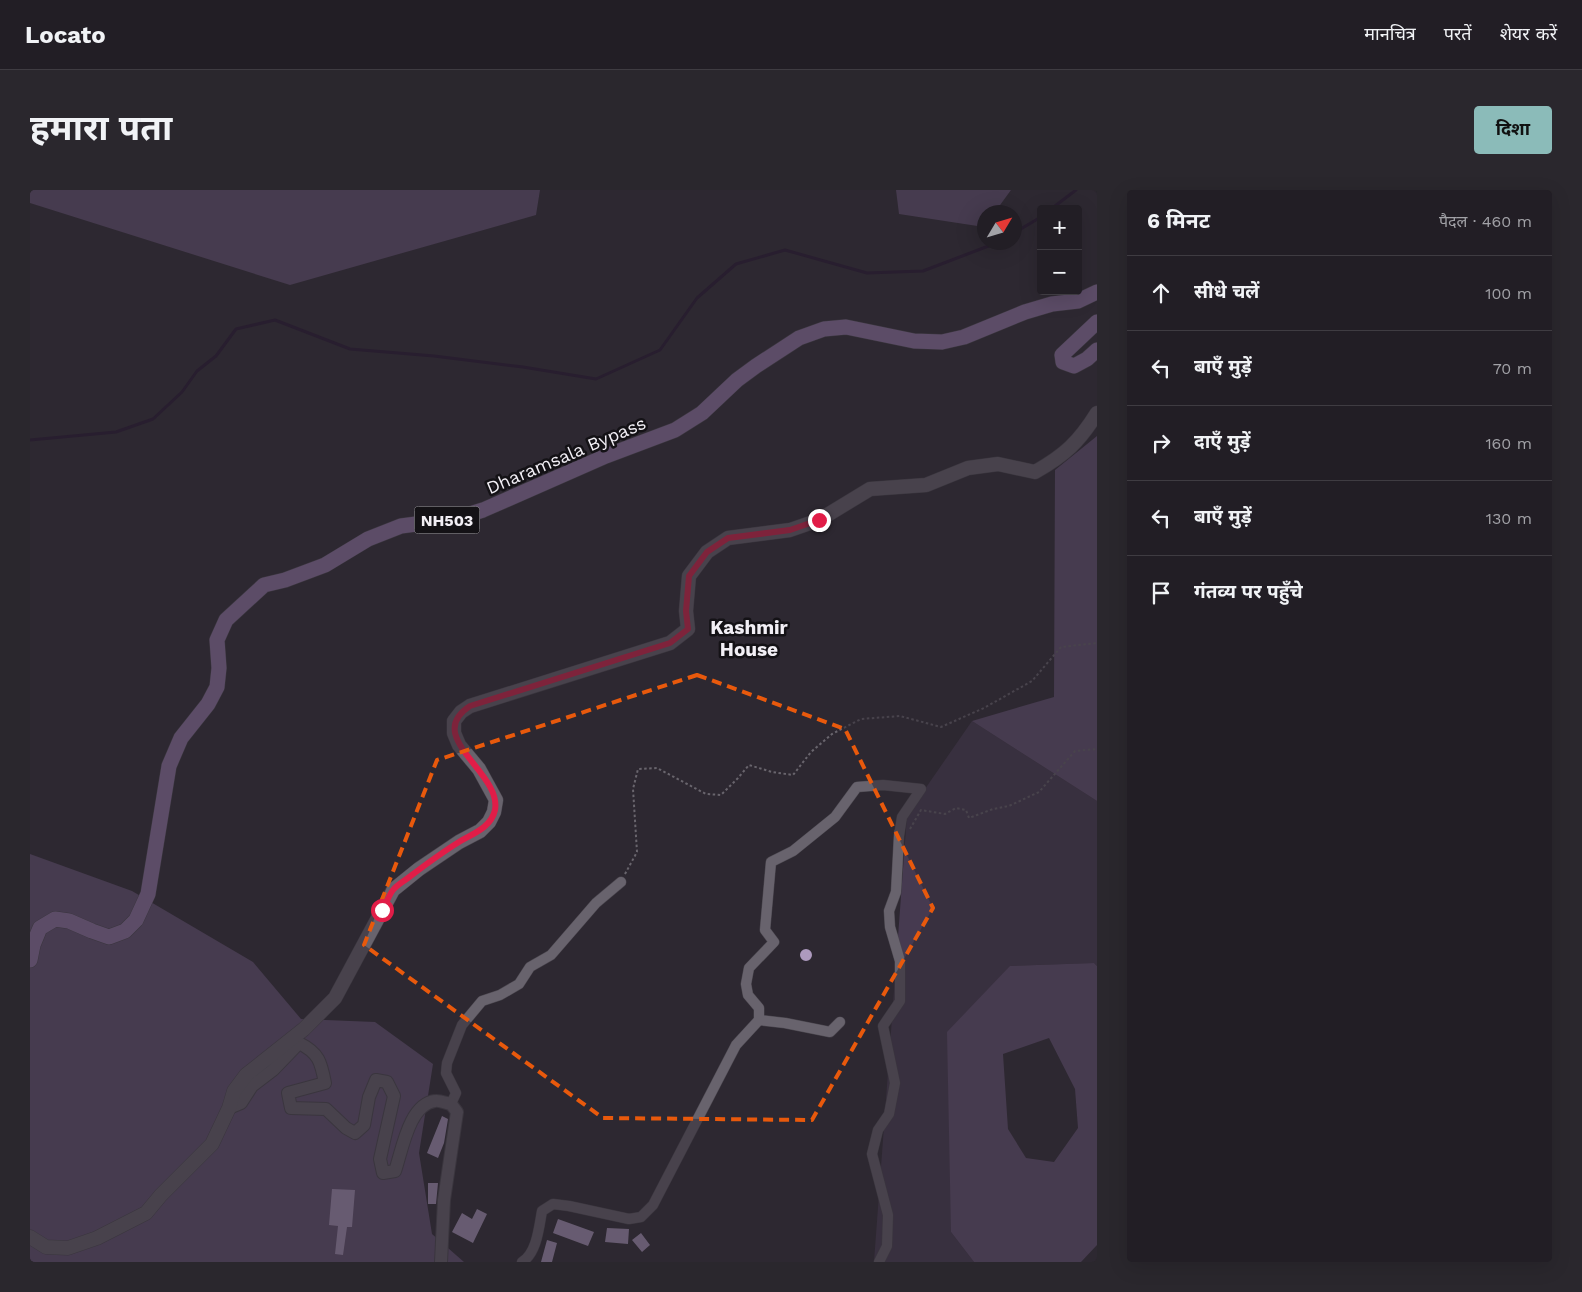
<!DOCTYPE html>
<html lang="hi">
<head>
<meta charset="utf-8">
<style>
  :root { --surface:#221e25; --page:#2a272d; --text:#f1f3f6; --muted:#a2a2a7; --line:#3f3c42; --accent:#8bbbb9 }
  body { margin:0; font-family:"Work Sans","Noto Sans Devanagari",sans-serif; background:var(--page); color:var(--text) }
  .controls { position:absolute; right:15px; top:15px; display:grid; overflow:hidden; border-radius:5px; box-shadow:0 5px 20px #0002 }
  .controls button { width:45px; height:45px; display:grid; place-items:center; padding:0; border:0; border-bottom:1px solid var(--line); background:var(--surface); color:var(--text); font:25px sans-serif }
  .compass { position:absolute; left:947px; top:15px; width:45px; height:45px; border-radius:50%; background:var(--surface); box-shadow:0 5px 20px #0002; rotate:52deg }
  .stop { position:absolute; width:15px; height:15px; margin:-11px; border:4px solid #e11d48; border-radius:50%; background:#fff }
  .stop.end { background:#e11d48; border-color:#fff; box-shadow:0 1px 5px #0008 }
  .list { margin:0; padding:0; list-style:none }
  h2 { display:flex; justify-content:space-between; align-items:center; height:65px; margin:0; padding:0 20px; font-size:21px }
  h2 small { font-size:16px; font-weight:400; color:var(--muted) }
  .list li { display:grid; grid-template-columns:32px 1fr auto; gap:15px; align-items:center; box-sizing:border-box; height:75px; padding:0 20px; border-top:1px solid var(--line) }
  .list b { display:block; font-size:19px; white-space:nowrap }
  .list em { font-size:16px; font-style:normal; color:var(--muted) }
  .icon { flex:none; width:28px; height:28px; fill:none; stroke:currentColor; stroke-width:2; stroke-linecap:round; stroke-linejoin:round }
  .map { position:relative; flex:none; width:1067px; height:1072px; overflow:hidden; border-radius:5px }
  header { display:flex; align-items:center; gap:30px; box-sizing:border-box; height:70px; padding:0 25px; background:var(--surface); border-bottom:1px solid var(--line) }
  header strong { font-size:24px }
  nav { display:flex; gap:28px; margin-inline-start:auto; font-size:18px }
  .intro { display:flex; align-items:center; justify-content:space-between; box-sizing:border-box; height:120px; padding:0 30px }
  h1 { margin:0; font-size:35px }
  .button { padding:12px 22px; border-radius:5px; background:var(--accent); color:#111; font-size:18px; font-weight:700 }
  main { display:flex; gap:30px; padding:0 30px }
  aside { flex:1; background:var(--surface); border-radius:5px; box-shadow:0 5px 20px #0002 }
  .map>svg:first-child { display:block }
</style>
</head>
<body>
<header>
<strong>Locato</strong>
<nav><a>मानचित्र</a><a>परतें</a><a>शेयर करें</a></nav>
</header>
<div class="intro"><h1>हमारा पता</h1><a class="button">दिशा</a></div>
<main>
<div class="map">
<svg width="1067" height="1072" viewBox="0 0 1067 1072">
  <rect width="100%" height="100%" fill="#2d2831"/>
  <path fill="#463a50" d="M942,531L1067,611V776L1064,773L980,776L921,1042L944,1072H844L877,625Z"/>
  <path fill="#645273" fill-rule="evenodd" d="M0,0H510L506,25L260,95L0,13Z
    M866,0H981L965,22H954V37L869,24Z
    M1067,246V611L942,531L1024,507L1025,280Z
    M0,664L102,701L223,772L271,829L345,832L403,874L389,963L402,1044L434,1072H0Z
    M1064,773L1067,776V1055L1051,1072H944L921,1042L917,842L980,776ZM1019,848L1045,899L1048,938L1024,972L996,968L978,939L973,864Z"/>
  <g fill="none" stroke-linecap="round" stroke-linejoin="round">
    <path stroke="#22122d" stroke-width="3" d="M1021,19L1046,0
      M984,43L1011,27
      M0,250L86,242L123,229L152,202L167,181L186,166L206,139L245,130L320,159L404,166L493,177L566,189L630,160L667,108L706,74L755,60L837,83L893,81L969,52"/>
  </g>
  <path fill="#ad9abe" d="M770 765a6 6 0 1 1 12 0a6 6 0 1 1-12 0Z
    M412,926L418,929L414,953L408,968L397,963Z
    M398,993H408L406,1014H398Z
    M302,999L325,1000L322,1037H317L313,1065L305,1064L308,1036L299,1035Z
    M447,1019L457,1024L443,1053L422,1042L432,1023L442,1029Z
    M528,1029L564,1042L558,1056L523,1043Z
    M577,1038L599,1039L598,1054L575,1052Z
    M611,1043L620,1055L612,1062L602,1050Z
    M517,1050L527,1053L522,1072H511Z"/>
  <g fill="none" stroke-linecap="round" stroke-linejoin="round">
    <defs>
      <path id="minor" d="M729,830V818L718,805L716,794L719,778L744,752L735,740L741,672L763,661L805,627L827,597L853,595L891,599L872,627L869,646L866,702L859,721L860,737L870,771V811L853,836L865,893L859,924L848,940L842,964L858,1025L857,1056L849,1072
        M421,914L426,903L416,883L417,873L432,835L452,811L470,805L489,794L500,777L521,765L566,713L591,692
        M492,1072C507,1063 509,1037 512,1021L523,1014L539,1016L599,1029L611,1027L623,1015L706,855L729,830L755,833L800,842L810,832"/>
      <path id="tertiary" d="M199,918L211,913L222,896L243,880L269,853C289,863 291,872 295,893L258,903L261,918L296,919L316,938L325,943L334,935L339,907L346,890L357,892L364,906L350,969L353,983L365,981C372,961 379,914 405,911C409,910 416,913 421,914L427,922L414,1010L411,1072"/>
      <path id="secondary" d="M0,1047L16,1057L38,1058L67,1048L116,1023L131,1005L182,954L199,918L204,901L216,885L274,839L305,808L363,700L389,679L429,652L450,641L459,632L464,622L466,610L449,579L429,555L424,543V531L431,522L440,516L640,453L658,439L656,421L659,386L677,362L698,348L760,340L789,330L840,299L896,295L938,278L968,274L1005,282C1035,265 1049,252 1067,223"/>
      <path id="primary" d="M1067,132L1032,165L1033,172L1044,176L1057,169L1067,160
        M0,770L3,755L10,738L25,729L39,731L62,741L79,747L95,741L106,730L118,704L139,576L151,548L178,514L187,497L189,478L187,450L196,430L234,395L255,390L295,375L338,349L371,336L424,329L453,320L576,266L645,240L672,223L707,190L726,176L769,148L794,139L816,137L884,151L912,152L934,147L995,122L1022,114L1048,111L1067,102"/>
    </defs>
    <use href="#minor" stroke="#4a464e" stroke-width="11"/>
    <use href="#tertiary" stroke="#4a464e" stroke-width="14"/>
    <use href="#secondary" stroke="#4a464e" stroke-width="15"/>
    <use href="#primary" stroke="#4a464e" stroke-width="16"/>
    <path stroke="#69656d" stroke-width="2" stroke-dasharray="2.5 2.5" stroke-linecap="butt" d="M880,639L891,620L915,624L926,618L936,620L939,628L963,619L979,616L1009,602L1045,561L1067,559
      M595,684L607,662L603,599L608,579L627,578L676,604L691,605L708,588L719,575L742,582L763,585L781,562L802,544L831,529L870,526L911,537L954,518L1002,491L1031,457L1067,453"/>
    <use href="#minor" stroke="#68636d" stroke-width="10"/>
    <use href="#tertiary" stroke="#68636d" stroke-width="12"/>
    <use href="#secondary" stroke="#68636d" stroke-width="14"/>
    <use href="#primary" stroke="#9479a9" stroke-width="15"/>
  </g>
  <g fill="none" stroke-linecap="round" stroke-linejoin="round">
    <path stroke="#e11d48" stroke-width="6" d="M352,720C356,714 359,705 363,700C367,695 374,691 378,688C395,675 411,663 429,652C442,644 461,638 465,620C472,582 392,547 440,516L640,453L658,439L656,421L659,386L677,362L698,348L760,340L789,330"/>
  </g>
  <path d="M0 0H1067V1072H0ZM667,485L815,539L903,718L782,930L573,928L334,755L407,570Z" fill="#2d2831" fill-opacity=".55" fill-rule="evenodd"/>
  <path fill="none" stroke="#e8590c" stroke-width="4" stroke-dasharray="10 6" stroke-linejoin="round" d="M667,485L815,539L903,718L782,930L573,928L334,755L407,570Z"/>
  <g text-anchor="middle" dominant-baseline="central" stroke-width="5" stroke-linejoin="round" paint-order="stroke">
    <rect fill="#141216" stroke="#afadb2" stroke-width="1" x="384.5" y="316.5" width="65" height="27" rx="4"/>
    <g font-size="16" font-weight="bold" fill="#f2eff5">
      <text x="417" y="330">NH503</text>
    </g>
    <g font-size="18" fill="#f2eff5" stroke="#141216">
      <text transform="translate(536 265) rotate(-23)">Dharamsala Bypass</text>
    </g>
    <g font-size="19" font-weight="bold" fill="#f2eff5" stroke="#141216">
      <text x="719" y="437">Kashmir<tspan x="719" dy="22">House</tspan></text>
    </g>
  </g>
</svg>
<div class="controls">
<button>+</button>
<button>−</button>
</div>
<svg class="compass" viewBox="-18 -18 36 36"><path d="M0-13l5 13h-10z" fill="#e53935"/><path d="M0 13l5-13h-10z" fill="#a2a2a7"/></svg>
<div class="stop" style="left:352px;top:720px"></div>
<div class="stop end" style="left:789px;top:330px"></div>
</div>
<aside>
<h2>6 मिनट<small>पैदल · 460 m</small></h2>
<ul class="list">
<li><svg class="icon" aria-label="ahead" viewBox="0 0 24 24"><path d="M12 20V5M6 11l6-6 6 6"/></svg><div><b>सीधे चलें</b></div><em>100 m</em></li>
<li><svg class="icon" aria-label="left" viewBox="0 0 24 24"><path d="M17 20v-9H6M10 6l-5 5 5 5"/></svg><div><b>बाएँ मुड़ें</b></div><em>70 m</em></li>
<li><svg class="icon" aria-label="right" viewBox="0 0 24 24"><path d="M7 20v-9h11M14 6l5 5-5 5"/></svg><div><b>दाएँ मुड़ें</b></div><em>160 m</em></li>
<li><svg class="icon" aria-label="left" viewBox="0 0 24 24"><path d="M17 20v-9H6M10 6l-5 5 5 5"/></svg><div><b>बाएँ मुड़ें</b></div><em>130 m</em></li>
<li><svg class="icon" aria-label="arrive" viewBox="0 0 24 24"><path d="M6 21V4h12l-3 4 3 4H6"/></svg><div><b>गंतव्य पर पहुँचे</b></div></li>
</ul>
</aside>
</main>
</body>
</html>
